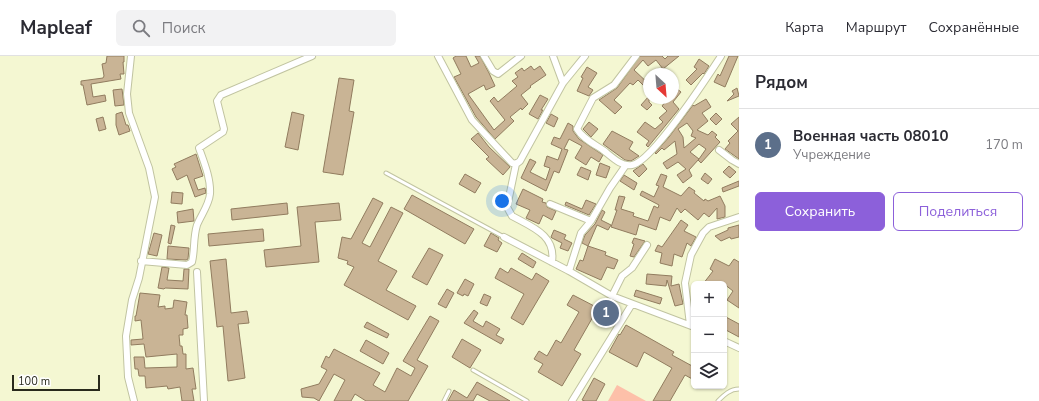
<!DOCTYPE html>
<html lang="ru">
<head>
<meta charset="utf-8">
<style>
  :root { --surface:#fff; --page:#f2f2f3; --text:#2b2b33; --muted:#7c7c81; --line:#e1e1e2; --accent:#8c60da }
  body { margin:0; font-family:"Nunito Sans",sans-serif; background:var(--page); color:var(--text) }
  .controls { position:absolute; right:12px; bottom:12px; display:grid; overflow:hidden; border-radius:6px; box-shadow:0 1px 3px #0004 }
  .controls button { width:36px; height:36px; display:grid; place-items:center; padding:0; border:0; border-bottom:1px solid var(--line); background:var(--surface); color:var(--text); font:20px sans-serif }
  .compass { position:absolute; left:643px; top:12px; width:36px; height:36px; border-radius:50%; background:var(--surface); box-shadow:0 1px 3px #0004; rotate:154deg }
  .scale { position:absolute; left:12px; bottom:10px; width:88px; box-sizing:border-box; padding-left:4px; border:2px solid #292a1c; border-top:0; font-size:11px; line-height:14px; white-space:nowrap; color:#292a1c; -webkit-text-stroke:3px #fff; paint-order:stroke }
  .you { position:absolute; left:502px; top:145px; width:14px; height:14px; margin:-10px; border:3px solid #fff; border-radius:50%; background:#1a73e8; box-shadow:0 0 0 6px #1a73e833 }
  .badge { display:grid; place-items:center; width:26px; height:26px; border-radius:50%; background:var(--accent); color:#fff; font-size:13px; font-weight:700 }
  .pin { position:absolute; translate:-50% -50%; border:2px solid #fff; box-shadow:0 1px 4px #0006 }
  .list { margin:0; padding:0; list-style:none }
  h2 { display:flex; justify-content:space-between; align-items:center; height:52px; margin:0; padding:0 16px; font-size:17px }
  h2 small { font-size:13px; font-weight:400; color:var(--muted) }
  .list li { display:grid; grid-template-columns:26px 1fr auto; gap:12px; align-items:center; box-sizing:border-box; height:72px; padding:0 16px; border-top:1px solid var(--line) }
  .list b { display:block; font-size:15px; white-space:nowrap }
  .list p { margin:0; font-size:13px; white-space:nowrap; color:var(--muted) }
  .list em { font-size:13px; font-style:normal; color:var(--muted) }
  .actions { display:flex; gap:8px; padding:12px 16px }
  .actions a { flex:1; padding:9px 0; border:1px solid var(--accent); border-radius:6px; text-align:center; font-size:14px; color:var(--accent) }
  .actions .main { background:var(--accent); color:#fff }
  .icon { flex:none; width:22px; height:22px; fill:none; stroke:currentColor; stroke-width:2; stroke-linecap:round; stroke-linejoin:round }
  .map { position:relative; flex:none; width:739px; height:345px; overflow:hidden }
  header { display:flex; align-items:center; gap:24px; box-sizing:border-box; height:56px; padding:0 20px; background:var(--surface); border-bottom:1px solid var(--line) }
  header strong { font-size:19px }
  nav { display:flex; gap:22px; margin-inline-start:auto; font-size:14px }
  .search { width:280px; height:36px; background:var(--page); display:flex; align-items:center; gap:10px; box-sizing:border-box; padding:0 14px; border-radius:6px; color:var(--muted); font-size:15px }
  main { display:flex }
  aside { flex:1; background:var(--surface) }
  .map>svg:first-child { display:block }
</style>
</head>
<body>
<header>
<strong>Mapleaf</strong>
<div class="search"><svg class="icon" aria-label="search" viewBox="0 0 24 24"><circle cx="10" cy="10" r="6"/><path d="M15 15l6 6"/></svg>Поиск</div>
<nav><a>Карта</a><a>Маршрут</a><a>Сохранённые</a></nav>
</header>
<main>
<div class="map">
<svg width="739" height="345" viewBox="0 0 739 345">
  <rect width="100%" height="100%" fill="#f4f7d2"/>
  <path fill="#fdc0a9" d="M617,329L646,345H608Z"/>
  <path fill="#c9b495" stroke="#917c5f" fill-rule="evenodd" d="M107,0H124V6H123L124,18H120L121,23L91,28L93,41L105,39L106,45L87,49L83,29H81V25L103,22L104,20L102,8L106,7Z
    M456,0H466L471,11L479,7L475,0H480L489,17L495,30L486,34L484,29L468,38L494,74L505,64L490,45L494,41L498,46L517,30L512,25L518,21L515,17L522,12L524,15L531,10L534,14L540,10L546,19L530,30L531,31L521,39L528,48L522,54L521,52L510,61L514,65L495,83L476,61L454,21L461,18L453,2Z
    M640,0H662L665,3L668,0H679L663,13L656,4L648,10L643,4L634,14L649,28V35L638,24L633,29L630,27L614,44L622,51L615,58L599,44L617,32Z
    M729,0H738L725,31L714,26L718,18L720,20Z
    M699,3L709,10L704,18L703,17L691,29L686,24L697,13L694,11Z
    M587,11L597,17L588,31L593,34L589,40L577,35L583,22L581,21Z
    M339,22L354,24L349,55L354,56L343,119L323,116Z
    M676,32L681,36L673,46L679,53L648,91L646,89L649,85L637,76L645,66L655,73L663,66L659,62L667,55L662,50L666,45L663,42H673V35Z
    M737,32L739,40L727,45L734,38L732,35Z
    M122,33L124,49L115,50L113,34Z
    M540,39L548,43L541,54H543L538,63L529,58Z
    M649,40V46L652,49L647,54L641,49Z
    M706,43L711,51L702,57L708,65L697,74L708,79L712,75L717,79L715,81L720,86L701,107L698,104L699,103L689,114L692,120L683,127L677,119L686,113L678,106L667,113L663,107L677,98L675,85L664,94L662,92L656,98L655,97L669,81L693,49L694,50ZM687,67L693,75L691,80L696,82L684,92L683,81L678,73ZM699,88L706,93L699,103L690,96Z
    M122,56L126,69H128L130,75L119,79L116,69V58Z
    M292,56L304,59L298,94L285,91Z
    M716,57L722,63L716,69L710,63Z
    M551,58L558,62L554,71L546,67Z
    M103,61L106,73L99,75L96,63Z
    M739,61V103L725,93L730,87L728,85L738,75L731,68Z
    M589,66L598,73L591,81L583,73Z
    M568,67L573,70V75L579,83L603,99L599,106L591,101L586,109L575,102L582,90L569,83L564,93L568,94L559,117L554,115L546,135L521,122L530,103L536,106L530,116L546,124L550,112L544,110L547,100L558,104L562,93L551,88L554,81L560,83Z
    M612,75L633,86L629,93L639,100L631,105L625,104L603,88Z
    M478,77L489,91L510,111L503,119L486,103L489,101L471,83Z
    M196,98L203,120L194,123L198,134L205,132L206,137L195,141L187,119L177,124L172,113L176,111L174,108Z
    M600,107L610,111L606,122L596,119Z
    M643,108L647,113L639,121L633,115Z
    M729,110L736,116L730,122L723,116Z
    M581,111L591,115L588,124L577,119Z
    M705,117L712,123L708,128L701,123Z
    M465,118L481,127L475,137L459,128Z
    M661,118L667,120L663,131L681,140L689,131L695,135L694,137L704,145L705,143L708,145L720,140L725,150V161L717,163V152L709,161L704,157L698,164L685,153L681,157L677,152L670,165L660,161L656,174L639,168L636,179L611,171L617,154H615L619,140L625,141L621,153L634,157L633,160L648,165L654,150L658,152L659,149L640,139L642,135L654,141L659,130L656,129Z
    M624,119L637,127L634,134L620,125Z
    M739,125V130L723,136L722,132Z
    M523,133L543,143L542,146L546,147L547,151L556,155L552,164L543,159L539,168L526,162L530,154L516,148Z
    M172,136L183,137L182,148L171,147Z
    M412,139L474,173L465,188L404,153Z
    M373,142L383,147L362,187L370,191L391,151L403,157L378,205L397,215L386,234L416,250L408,264L344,229L354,211L347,208L348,205L338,202L342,181L351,183Z
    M586,144L596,148L589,159L565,149L566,146L582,153Z
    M287,147L288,158L232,164L231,153Z
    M339,147L341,164L315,166L319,206L266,211L264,194L301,190L297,151Z
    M193,153L194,165L178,167L177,156Z
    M602,154L605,156L601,164L611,169L608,174L597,169L588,190L582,187L585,179L595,168Z
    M681,164L688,169L684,175L696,181L691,190L687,187L682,201L674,198L672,210L660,207L662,197L655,195L658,189L662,191Z
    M171,169L175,170L171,188L168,187Z
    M739,169V181L731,183L730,181L721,185L715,180L728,174V172Z
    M263,173L264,185L209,190L208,178Z
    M554,174L566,179L564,183L572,187L568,195L560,192L562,187L552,182L551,181Z
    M154,177L162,179L157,200L148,198Z
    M491,177L499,182L498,184L502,187L497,196L484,190Z
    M634,182L645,185L634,201L630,200L634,188L632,187Z
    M168,190L189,192L188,203L186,204L167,203Z
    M588,190L606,196L605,199L618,204L614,213L607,211L601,224L576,213L580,204L583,205Z
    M429,192L443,199L427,229L412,221Z
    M522,197L536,206L533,212L518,203Z
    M226,203L231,257L247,255L249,267L238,268L245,322L228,325L223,270L217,271L210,205Z
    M715,203L729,210L734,203L739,206V252L727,244L733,235L724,228H703L713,215L710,213Z
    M162,211L169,212L167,224L183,225L184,213H189L188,233L165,232L164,233L158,232Z
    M500,212L508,217L511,212L532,224L536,217L549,225L523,269L511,262L524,238L495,222Z
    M647,218L672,220L671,230L679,228L683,248L675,250L667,224L666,230L646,228Z
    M465,223L474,228L468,240L464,238L463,240L457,237Z
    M447,233L454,237L446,252L438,248Z
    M636,234L662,242L660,248L634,240Z
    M140,237L160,239L158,251L165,250V253L173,252L174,244L187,246L185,259H187L188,272L183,273V279H179L180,290H182L183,298H186V313L193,312L196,333H192L194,345H182L180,331L168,333L167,330L146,332L145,320H139L138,313H135L134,301H144L145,312L177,311V298L146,301L144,288L131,289V284L143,283L141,264L135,265V260H136Z
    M484,238L491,241L487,250L480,247Z
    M573,239L598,252L574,294L581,298L562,330L538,316L543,308L534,303L539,295L547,300L556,284L561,287L579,256L567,249Z
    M474,254L478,257L473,265L483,271L486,265L500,273L496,279L504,283L501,288L464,267Z
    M430,260L439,265L417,304L428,310L408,345H366L355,338L351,345H334L345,324L334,318L319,345L314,342L302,341L301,333L319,328L327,314L321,311L326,300L329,302L334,293L380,317L373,329L385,336L397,312L411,320L415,312L403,305Z
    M724,260L739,268V281L724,273Z
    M367,266L389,278L387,282L364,271Z
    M626,269L674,296L672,299L694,311V324L685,319L670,345H653L672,312L644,296L637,311L609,296L619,278L620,279Z
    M462,283L481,294L470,312L452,301Z
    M366,284L389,297L383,308L360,295Z
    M594,322L605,328L596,345H585L582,344Z
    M477,326L510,345H490L477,338L473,345H448L454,334L467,342Z"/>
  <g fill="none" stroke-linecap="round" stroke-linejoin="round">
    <defs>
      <path id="lane" d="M386,117L504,181
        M473,314L527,345
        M444,345L449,335
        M718,345C724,339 730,333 739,333"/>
      <path id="street" d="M131,0L127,38L129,57L149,112L155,141L139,222L132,244L126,280L128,321L134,345
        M438,0L472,64L512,107L516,108L520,105L563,27L585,0
        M484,0L493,15L498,18L521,0
        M553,0L563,27
        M636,0L614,29L593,42L577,73C582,82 594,88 603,94C611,100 621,111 632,109C652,106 708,20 721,0
        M719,94L732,104L739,108
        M516,108L507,151L512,160C532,171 556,179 552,206
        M550,148L591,165
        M504,181L569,215L612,240L694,271
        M141,205L187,209L192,206C195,194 193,182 197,169C201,159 209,149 210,138C211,123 204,106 199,92L223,76L224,73L217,45L221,39L312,0
        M569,215L581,177L591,165L610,132L626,109
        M197,216L204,345
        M612,240L622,220L632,212L647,189
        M690,269L685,227L691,199L703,177L709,171L739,161
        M724,285L739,292
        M572,345L632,248"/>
    </defs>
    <use href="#lane" stroke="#c1c4a1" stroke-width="5"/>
    <use href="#street" stroke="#c1c4a1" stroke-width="8"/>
    <use href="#lane" stroke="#fff" stroke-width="3"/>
    <use href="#street" stroke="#fff" stroke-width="6"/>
  </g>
</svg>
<div class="controls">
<button>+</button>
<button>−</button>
<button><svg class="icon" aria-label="layers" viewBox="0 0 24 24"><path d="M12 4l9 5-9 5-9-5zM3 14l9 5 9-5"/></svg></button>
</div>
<svg class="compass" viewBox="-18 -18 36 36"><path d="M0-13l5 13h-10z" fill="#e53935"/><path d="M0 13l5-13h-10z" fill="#7c7c81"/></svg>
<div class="scale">100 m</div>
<div class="you"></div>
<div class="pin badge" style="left:606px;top:257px;background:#5c6f8a">1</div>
</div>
<aside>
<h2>Рядом<small></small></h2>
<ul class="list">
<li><span class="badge" style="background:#5c6f8a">1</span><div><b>Военная часть 08010</b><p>Учреждение</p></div><em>170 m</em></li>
</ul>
<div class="actions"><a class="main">Сохранить</a><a>Поделиться</a></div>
</aside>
</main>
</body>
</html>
